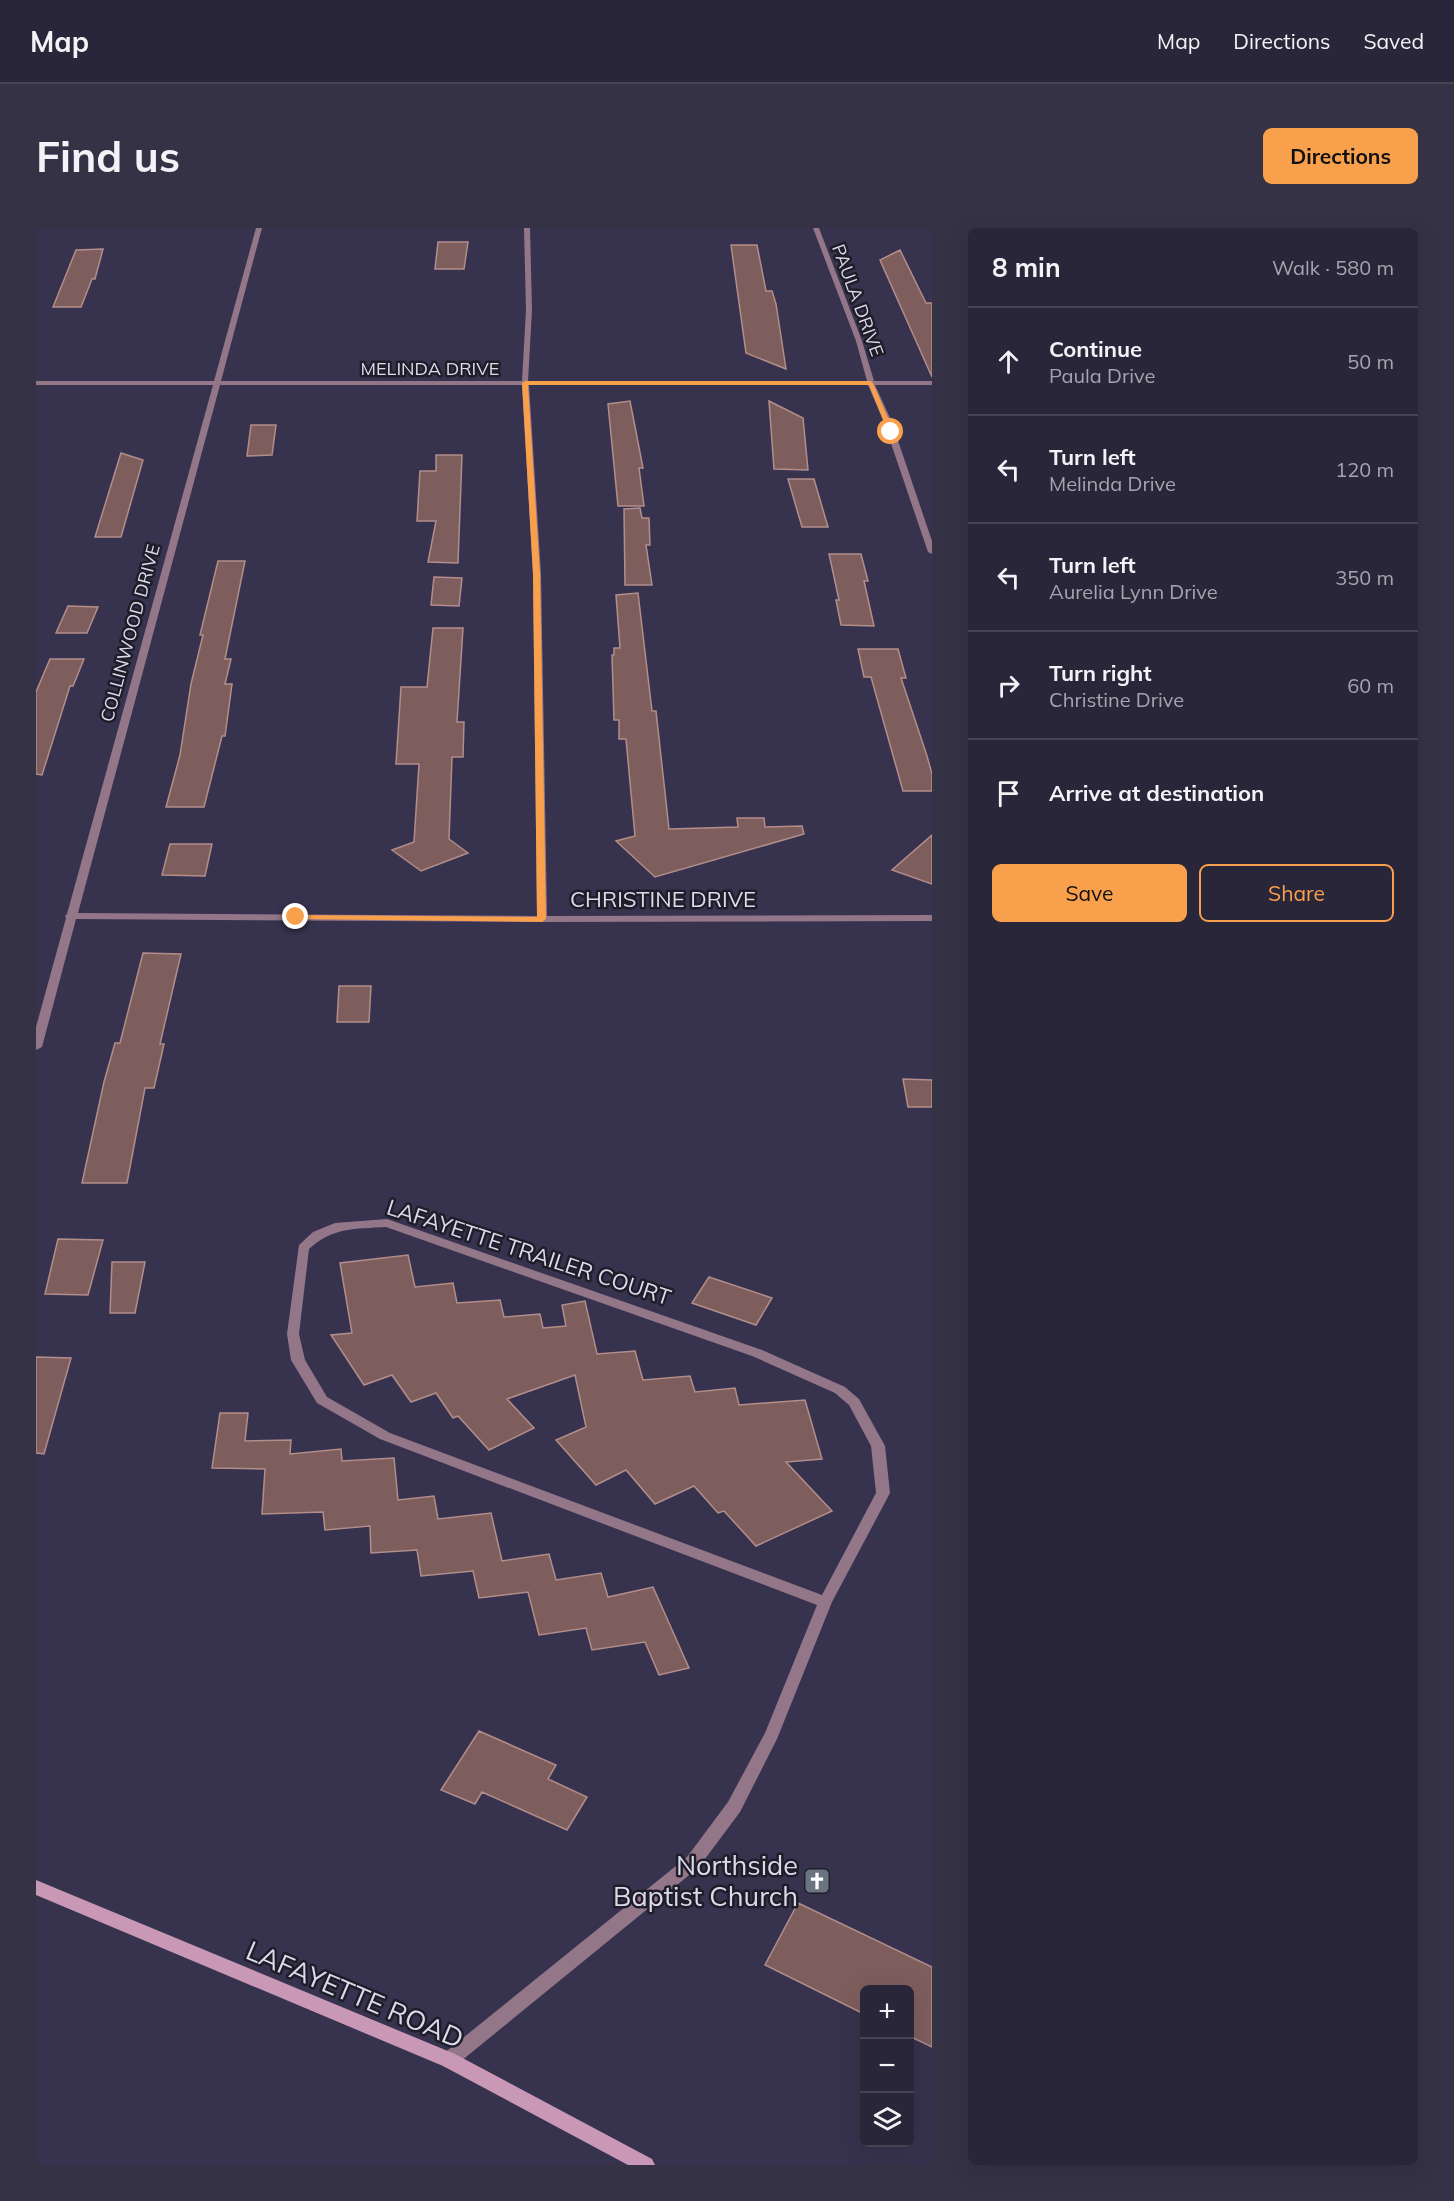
<!DOCTYPE html>
<html lang="en">
<head>
<meta charset="utf-8">
<style>
  :root { --surface:#29263a; --page:#353245; --text:#f1f3f6; --muted:#a5a5af; --line:#454354; --accent:#f9a04c }
  body { margin:0; font-family:Mulish,sans-serif; background:var(--page); color:var(--text) }
  .controls { position:absolute; right:18px; bottom:18px; display:grid; overflow:hidden; border-radius:9px; box-shadow:0 6px 24px #0002 }
  .controls button { width:54px; height:54px; display:grid; place-items:center; padding:0; border:0; border-bottom:2px solid var(--line); background:var(--surface); color:var(--text); font:30px sans-serif }
  .stop { position:absolute; width:18px; height:18px; margin:-14px; border:4px solid #f9a04c; border-radius:50%; background:#fff }
  .stop.end { background:#f9a04c; border-color:#fff; box-shadow:0 2px 6px #0008 }
  .list { margin:0; padding:0; list-style:none }
  h2 { display:flex; justify-content:space-between; align-items:center; height:78px; margin:0; padding:0 24px; font-size:26px }
  h2 small { font-size:20px; font-weight:400; color:var(--muted) }
  .list li { display:grid; grid-template-columns:39px 1fr auto; gap:18px; align-items:center; box-sizing:border-box; height:108px; padding:0 24px; border-top:2px solid var(--line) }
  .list b { display:block; font-size:22px; white-space:nowrap }
  .list p { margin:0; font-size:20px; white-space:nowrap; color:var(--muted) }
  .list em { font-size:20px; font-style:normal; color:var(--muted) }
  .actions { display:flex; gap:12px; padding:18px 24px }
  .actions a { flex:1; padding:14px 0; border:2px solid var(--accent); border-radius:9px; text-align:center; font-size:21px; color:var(--accent) }
  .actions .main { background:var(--accent); color:#111 }
  .icon { flex:none; width:33px; height:33px; fill:none; stroke:currentColor; stroke-width:2; stroke-linecap:round; stroke-linejoin:round }
  .map { position:relative; flex:none; width:896px; height:1937px; overflow:hidden; border-radius:9px }
  header { display:flex; align-items:center; gap:36px; box-sizing:border-box; height:84px; padding:0 30px; background:var(--surface); border-bottom:2px solid var(--line) }
  header strong { font-size:28px }
  nav { display:flex; gap:33px; margin-inline-start:auto; font-size:21px }
  .intro { display:flex; align-items:center; justify-content:space-between; box-sizing:border-box; height:144px; padding:0 36px }
  h1 { margin:0; font-size:42px }
  .button { padding:15px 27px; border-radius:9px; background:var(--accent); color:#111; font-size:21px; font-weight:700 }
  main { display:flex; gap:36px; padding:0 36px }
  aside { flex:1; background:var(--surface); border-radius:9px; box-shadow:0 6px 24px #0002 }
  .map>svg:first-child { display:block }
</style>
</head>
<body>
<header>
<strong>Map</strong>
<nav><a>Map</a><a>Directions</a><a>Saved</a></nav>
</header>
<div class="intro"><h1>Find us</h1><a class="button">Directions</a></div>
<main>
<div class="map">
<svg width="896" height="1937" viewBox="0 0 896 1937">
  <rect width="100%" height="100%" fill="#37334e"/>
  <path fill="#7e5e5c" stroke="#b38d8b" stroke-width="1.5" d="M402,14H432L428,41H399Z
    M695,17H721L730,63H736L740,76L750,141L710,125Z
    M67,21L59,51H56L45,79H17L40,22Z
    M864,22L890,75H896V149L844,32Z
    M594,173L607,240H603L608,278H582L572,176Z
    M733,173L767,190L772,242L738,241Z
    M215,197H240L236,227L211,228Z
    M85,225L107,232L85,309H59Z
    M400,227H426L422,335L392,334L400,293H381L384,243H400Z
    M752,251H778L792,299H766Z
    M604,280L606,290H613L614,317H610L616,357H589L588,281Z
    M793,326H825L832,353H828L838,398L805,397L800,372H803Z
    M182,333H209L189,431H195L189,456H196L189,508H186L168,579H130L144,527L155,456L167,407H164Z
    M398,349L426,350L423,378L395,377Z
    M602,365L616,483H620L633,601L702,599L701,590H728L729,599L766,598L768,606L619,649L580,613L599,608L590,511H583V492H578L576,427H578V420H584L580,367Z
    M32,378L62,379L51,405H20Z
    M397,400H427L421,494H428L427,529H416L413,611L432,625L385,643L356,622L378,614L383,536H360L365,459H391Z
    M822,421H862L870,450H865L891,528L896,546V563H867L835,449H828Z
    M14,431H48L37,458H34L6,547L0,546V464Z
    M896,607V656L856,642Z
    M134,616H176L169,648L126,647Z
    M107,725L145,726L124,816H128L118,860H109L91,955H46L68,854L79,815H84Z
    M303,758H335L333,794H301Z
    M867,851L896,852V879H872Z
    M22,1011L67,1012L52,1067L9,1066Z
    M372,1027L379,1059L417,1055L421,1075L464,1072L468,1089L504,1086L507,1100L530,1098L526,1077L549,1073L561,1126L599,1123L607,1152L654,1148L659,1164L699,1160L703,1177L769,1172L786,1231L750,1234L796,1283L720,1318L688,1283L682,1285L658,1258L619,1276L590,1242L560,1257L520,1212L550,1199L539,1147L471,1171L498,1200L453,1222L422,1188L417,1190L400,1165L375,1174L356,1147L328,1157L295,1107L316,1105L304,1035Z
    M76,1034H109L99,1085H74Z
    M673,1049L736,1070L720,1097L656,1075Z
    M0,1129L35,1130L8,1226L0,1225Z
    M184,1185H212L209,1213L255,1212L254,1226L305,1221L306,1233L358,1230L362,1272L398,1268L402,1291L455,1285L466,1333L513,1326L520,1352L565,1345L572,1369L617,1359L653,1440L623,1447L609,1414L556,1422L550,1400L503,1407L492,1364L443,1370L437,1343L385,1348L381,1322L335,1325L334,1298L289,1302L287,1284L226,1286L229,1241L176,1240Z
    M443,1503L520,1537L512,1551L551,1569L531,1602L446,1564L439,1576L405,1562Z
    M762,1675L896,1739V1819L873,1808V1761H828V1786L729,1737Z"/>
  <g fill="none" stroke-linecap="round" stroke-linejoin="round">
    <path fill="#947689" fill-rule="evenodd" d="M220,0H226L185,153H486L490,82L488,0H494L496,82L492,153H831L820,113L777,0H783L826,113L838,153H896V157H839L855,192L896,313V326L892,324L847,192L832,157H493L505,346L511,688L896,687V693L506,694L40,691L6,819L0,822V799L30,690L29,688L31,686L177,157H0V153H178ZM184,157H486L497,346L501,688L42,685Z
      M351,991L726,1122L809,1159L823,1171L849,1218L854,1265L796,1374L741,1511L704,1584L663,1639L419,1838L413,1840L407,1838L404,1832L407,1826L651,1629L692,1574L729,1505L781,1377L344,1211L281,1175L255,1132L251,1106L263,1017L277,1004L299,995ZM350,999L716,1128L799,1165L813,1177L835,1218L840,1265L786,1367L354,1205L291,1169L269,1132L263,1106L273,1021C297,999 319,1001 350,999Z"/>
    <path fill="#c898b6" fill-rule="evenodd" d="M0,1652L419,1826L616,1931L619,1937H592L407,1838L0,1667Z"/>
  </g>
  <path fill="#f9a04c" d="M489,153H835L837,155L858,204H852L833,157H492L504,346L510,691L506,694L257,691L256,689L260,687L501,689L497,346L486,155Z"/>
  <defs>
    <symbol id="church-square" viewBox="-11 -11 22 22"><rect x="-9" y="-9" width="18" height="18" rx="4" fill="#6b7280" stroke="#1f1d29"/><path d="M-1.2-6h2.4v3.5h3.3v2.4h-3.3V6h-2.4V-.1h-3.3v-2.4h3.3Z" fill="#fff"/></symbol>
  </defs>
  <g fill-rule="evenodd">
    <use href="#church-square" x="766" y="1638" width="30" height="30"/>
  </g>
  <g text-anchor="middle" dominant-baseline="central" stroke-width="5" stroke-linejoin="round" paint-order="stroke">
    <g font-size="18" fill="#dbdaeb" stroke="#1f1d29">
      <text transform="translate(822 72) rotate(70)">PAULA DRIVE</text>
      <text x="394" y="140">MELINDA DRIVE</text>
      <text transform="translate(94 405) rotate(-75)">COLLINWOOD DRIVE</text>
    </g>
    <g font-size="22" fill="#dbdaeb" stroke="#1f1d29">
      <text x="627" y="671">CHRISTINE DRIVE</text>
      <text transform="translate(493 1024) rotate(18)">LAFAYETTE TRAILER COURT</text>
    </g>
    <g font-size="27" fill="#dbdaeb" stroke="#1f1d29" text-anchor="end">
      <text x="762" y="1637">Northside<tspan x="762" dy="31">Baptist Church</tspan></text>
    </g>
    <g font-size="27" fill="#dbdaeb" stroke="#1f1d29">
      <text transform="translate(319 1766) rotate(23)">LAFAYETTE ROAD</text>
    </g>
  </g>
</svg>
<div class="controls">
<button>+</button>
<button>−</button>
<button><svg class="icon" aria-label="layers" viewBox="0 0 24 24"><path d="M12 4l9 5-9 5-9-5zM3 14l9 5 9-5"/></svg></button>
</div>
<div class="stop" style="left:855px;top:204px"></div>
<div class="stop end" style="left:260px;top:689px"></div>
</div>
<aside>
<h2>8 min<small>Walk · 580 m</small></h2>
<ul class="list">
<li><svg class="icon" aria-label="ahead" viewBox="0 0 24 24"><path d="M12 20V5M6 11l6-6 6 6"/></svg><div><b>Continue</b><p>Paula Drive</p></div><em>50 m</em></li>
<li><svg class="icon" aria-label="left" viewBox="0 0 24 24"><path d="M17 20v-9H6M10 6l-5 5 5 5"/></svg><div><b>Turn left</b><p>Melinda Drive</p></div><em>120 m</em></li>
<li><svg class="icon" aria-label="left" viewBox="0 0 24 24"><path d="M17 20v-9H6M10 6l-5 5 5 5"/></svg><div><b>Turn left</b><p>Aurelia Lynn Drive</p></div><em>350 m</em></li>
<li><svg class="icon" aria-label="right" viewBox="0 0 24 24"><path d="M7 20v-9h11M14 6l5 5-5 5"/></svg><div><b>Turn right</b><p>Christine Drive</p></div><em>60 m</em></li>
<li><svg class="icon" aria-label="arrive" viewBox="0 0 24 24"><path d="M6 21V4h12l-3 4 3 4H6"/></svg><div><b>Arrive at destination</b></div></li>
</ul>
<div class="actions"><a class="main">Save</a><a>Share</a></div>
</aside>
</main>
</body>
</html>
